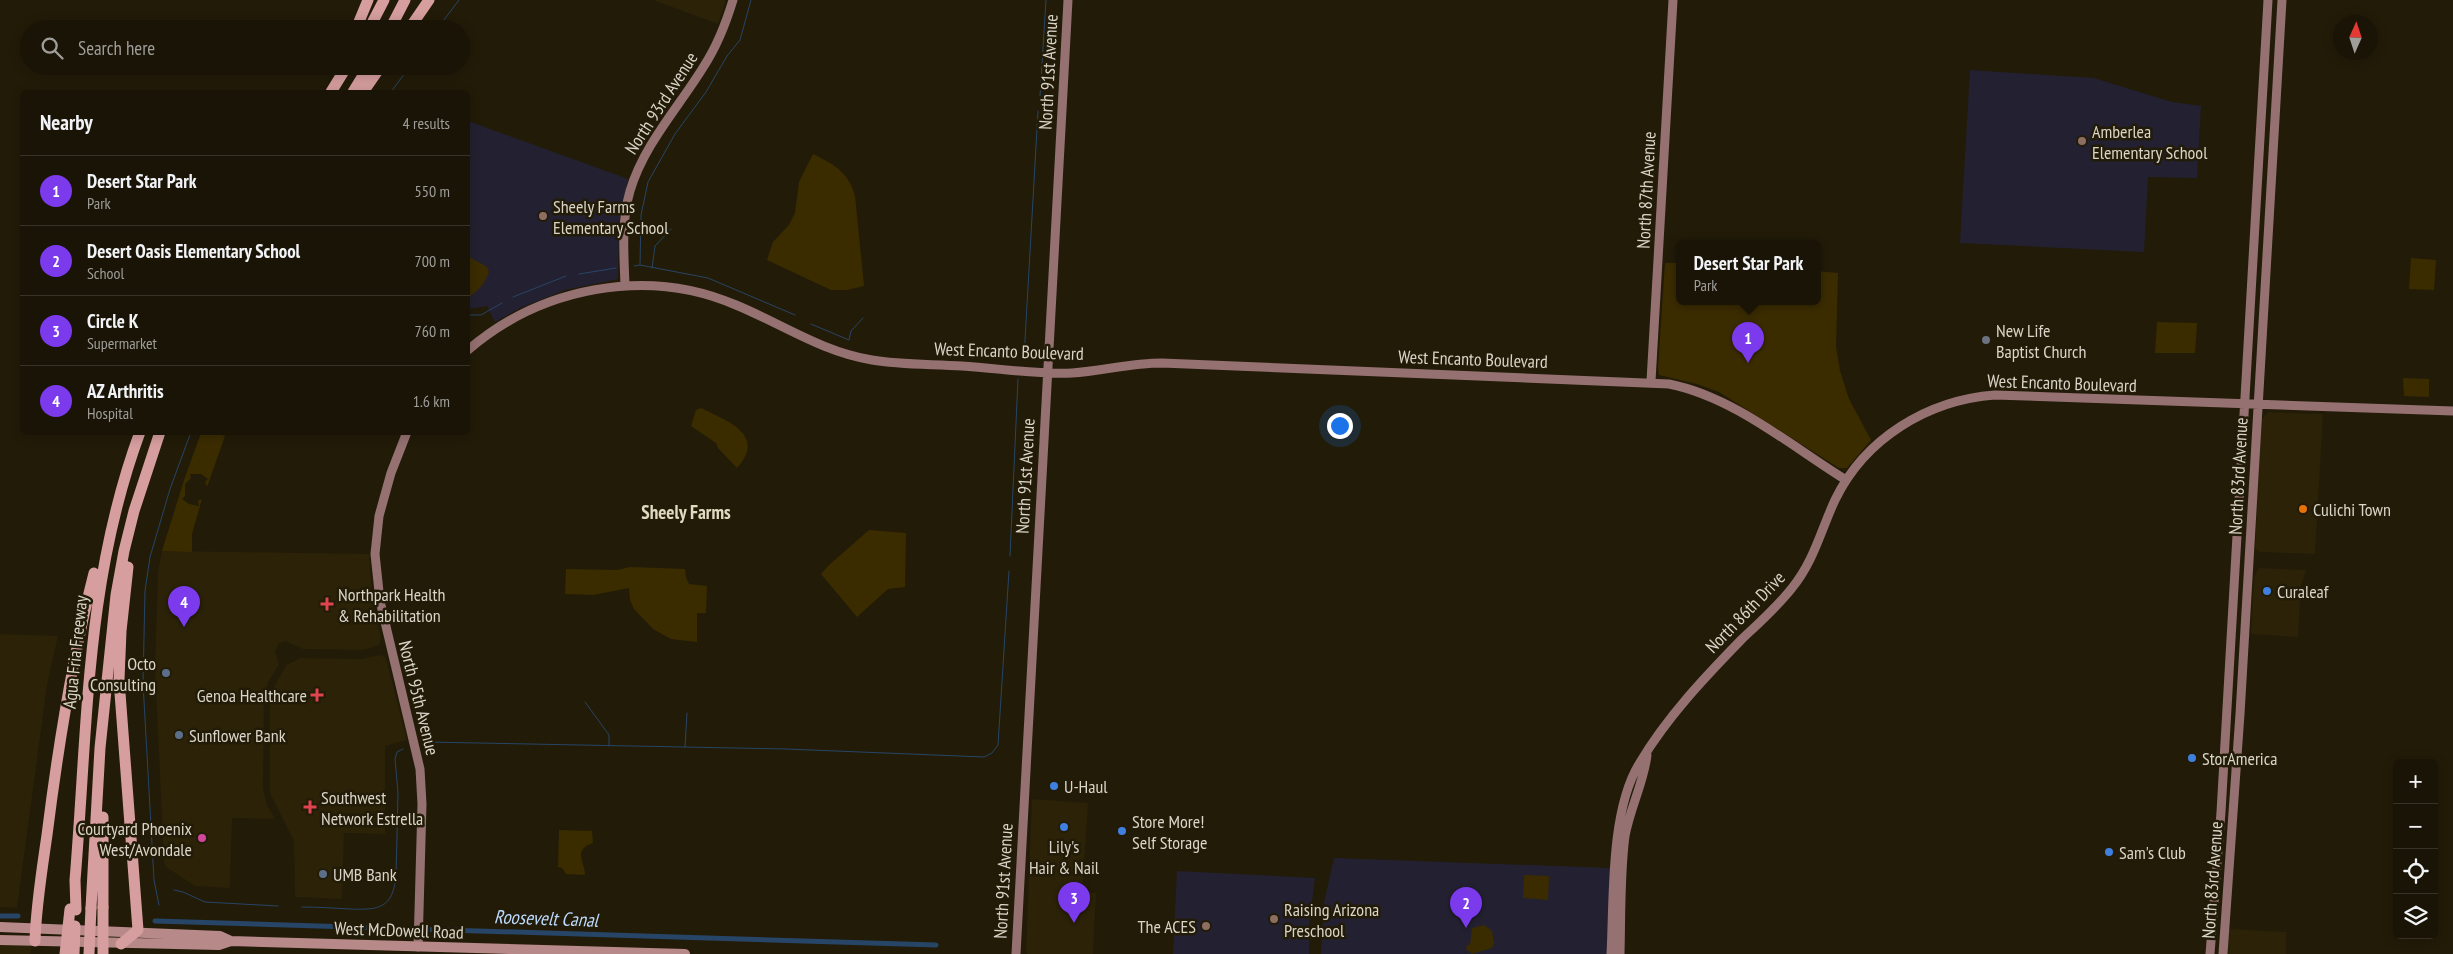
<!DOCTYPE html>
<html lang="en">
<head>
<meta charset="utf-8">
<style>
  :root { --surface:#1a1406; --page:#272114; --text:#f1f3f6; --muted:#9f9e9b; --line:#383328; --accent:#7c3aed }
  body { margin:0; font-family:"PT Sans Narrow",sans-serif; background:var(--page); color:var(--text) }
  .controls { position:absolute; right:15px; bottom:15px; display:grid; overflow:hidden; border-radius:8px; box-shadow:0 2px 12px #0003 }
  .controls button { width:45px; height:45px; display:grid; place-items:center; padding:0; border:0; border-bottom:1px solid var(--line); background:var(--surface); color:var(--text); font:25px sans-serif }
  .compass { position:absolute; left:2333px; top:15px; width:45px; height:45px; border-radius:50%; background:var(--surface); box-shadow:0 2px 12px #0003; rotate:3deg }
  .you { position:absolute; left:1339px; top:425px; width:18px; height:18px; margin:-12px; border:4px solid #fff; border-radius:50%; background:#1a73e8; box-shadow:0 0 0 8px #1a73e833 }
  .badge { display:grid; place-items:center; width:32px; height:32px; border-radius:50%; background:var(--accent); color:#fff; font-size:16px; font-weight:700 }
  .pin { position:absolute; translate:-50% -41px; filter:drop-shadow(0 1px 2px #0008) }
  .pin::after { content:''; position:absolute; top:26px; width:18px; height:15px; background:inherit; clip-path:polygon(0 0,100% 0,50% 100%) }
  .popup { position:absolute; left:1676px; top:240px; width:145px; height:65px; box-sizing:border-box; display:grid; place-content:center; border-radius:8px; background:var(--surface); filter:drop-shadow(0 1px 4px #0005); font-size:16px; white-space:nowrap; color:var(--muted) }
  .popup b { font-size:19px; color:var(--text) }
  .popup::after { content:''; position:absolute; left:50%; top:100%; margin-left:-10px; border:10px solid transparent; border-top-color:var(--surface) }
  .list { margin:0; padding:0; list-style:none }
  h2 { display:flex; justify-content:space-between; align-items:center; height:65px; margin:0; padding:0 20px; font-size:21px }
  h2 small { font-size:16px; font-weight:400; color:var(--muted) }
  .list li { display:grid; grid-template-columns:32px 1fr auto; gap:15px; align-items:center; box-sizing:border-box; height:70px; padding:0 20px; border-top:1px solid var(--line) }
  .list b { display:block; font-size:19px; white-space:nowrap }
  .list p { margin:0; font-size:16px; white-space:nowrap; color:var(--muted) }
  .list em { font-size:16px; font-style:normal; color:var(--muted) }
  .icon { flex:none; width:28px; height:28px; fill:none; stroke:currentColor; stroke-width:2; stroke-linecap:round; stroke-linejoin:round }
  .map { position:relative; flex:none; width:2453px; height:954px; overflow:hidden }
  .search { position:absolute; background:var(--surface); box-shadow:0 2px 12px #0003; left:20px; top:20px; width:450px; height:55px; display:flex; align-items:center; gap:12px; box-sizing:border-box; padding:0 18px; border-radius:28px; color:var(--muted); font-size:19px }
  .panel { position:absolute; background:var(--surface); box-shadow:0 2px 12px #0003; left:20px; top:90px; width:450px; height:345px; border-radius:8px }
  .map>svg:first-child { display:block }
</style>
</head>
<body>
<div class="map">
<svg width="2453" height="954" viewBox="0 0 2453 954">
  <rect width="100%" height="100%" fill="#221b08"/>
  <path fill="#2b2207" d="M653,0H726L718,24Z
    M2268,412L2323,414L2315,554L2260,552L2255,549L2261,420Z
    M162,551L369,554L372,596L381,639L379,645L364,650L303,649L286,641L279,643L275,651L279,664L268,683L264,697L263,788L267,805L275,819L232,818L230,888L195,886L166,867L164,862L155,667L158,572Z
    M2259,568L2306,570L2301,585L2298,637L2251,634L2254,577Z
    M0,634L58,636L47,685L17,908L0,907Z
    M380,655L386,658L407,740L385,746V834L344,833L342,899L295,897L294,841L270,793V701L272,691L286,665L301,658L361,659Z
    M1032,799L1088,803L1082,892L1096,893L1093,954H1027L1026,951Z
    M2229,929L2286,932V954H2228Z
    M0,943L32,944L30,954H0Z"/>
  <path fill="#232131" d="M1970,70L2094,78L2172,102L2201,106L2197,178L2148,177L2144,252L1960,243Z
    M468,121L628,179L619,223L618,279L565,290L520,308L495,322L487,306L468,309Z
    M1334,858L1611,868L1608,954H1321L1324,903Z
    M1177,871L1315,878L1309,926V954H1173Z"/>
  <path fill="#3b2c00" d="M813,154C833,164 849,172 855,196L864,286L847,290H831L767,260L773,242L789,225L795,213L799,182Z
    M468,256L487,267L489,272C485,283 478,292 468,297Z
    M2411,258L2436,260L2434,290L2409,289Z
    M1665,263H1679V302H1817V271L1838,273L1836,347L1840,371L1849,399L1871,440L1847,468H1839L1719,392L1697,384L1659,375L1658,368Z
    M2157,322L2197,323L2195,353H2155Z
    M2403,378L2429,379V397L2404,396Z
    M701,408C727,421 767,434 737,468L718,448L716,443L691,426L696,410Z
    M201,433H215L225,436L207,487L205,482L208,479L201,474H190L191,478L185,484V496L182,499L189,504L199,506L198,501L202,499L192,534V552L162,551L184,480Z
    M869,530L906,533L905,587L888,589L857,617L821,574L829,565Z
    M630,567L685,569L686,578L689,584L707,586L706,613H697V642L671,639L653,629L634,609L630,600L629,588L593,595L565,594L566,569L617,570Z
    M559,830L592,831L593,843C572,850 585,862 585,875L566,874L562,868L558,867Z
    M1524,875L1549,876L1548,900L1523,898Z
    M1484,925L1492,931L1494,943L1492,948L1472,954L1466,949L1467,945H1470L1472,928Z"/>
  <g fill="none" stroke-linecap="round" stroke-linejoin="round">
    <path stroke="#274566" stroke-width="1" d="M437,29L459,0
      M391,92L410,66
      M1040,96L1046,0
      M640,265L641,215L648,182L675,134L706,92L727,56L740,40L751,0
      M634,266L640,265L708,278L795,315
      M652,268L655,246L671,229
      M579,274L616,268
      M513,297L566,276
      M468,315H481L502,303
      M811,324L849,340L851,331L863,318
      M1024,358L1038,111
      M1010,556L1018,379
      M585,702L609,735V746
      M426,742L786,749L984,757L992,753L998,745L1009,571
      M685,747L687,713
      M174,890L183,892L205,902L278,906
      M159,905L154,880L143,683L145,591L150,557L170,489L191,432
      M302,907C318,907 333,908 349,909C379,910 393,909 396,875L398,793L395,759L397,752L403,749"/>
    <path stroke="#274566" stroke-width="5" d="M0,916H18
      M155,921L936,945"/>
    <path stroke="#957171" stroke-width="9" d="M625,286C624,254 621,222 630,191C644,144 679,107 704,66C717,46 726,23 733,0
      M468,350C540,288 646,266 736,305C782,324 822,352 872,360C901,365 932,364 962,366C998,368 1036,375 1072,373C1102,371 1131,363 1162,363L1669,384C1734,397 1791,446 1846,480
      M1651,381L1673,0
      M407,432L391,473L379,516L375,554L380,601L420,769L422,804L418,947
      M1016,954L1068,0
      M1611,954C1614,899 1610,812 1639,764C1667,717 1704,678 1742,639C1759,623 1778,606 1792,588C1814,561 1821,530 1835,500C1865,438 1928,400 1995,395L2453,411
      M1620,954C1621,915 1620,874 1625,836C1630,808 1644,782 1647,755
      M2210,954L2221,812L2268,0
      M2223,954L2240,714L2282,0"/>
    <path stroke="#b78989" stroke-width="10" d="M0,927L220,936L231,941
      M0,940L219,945L231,941L685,954"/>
    <path stroke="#d69e9f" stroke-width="11" d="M356,29L368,0
      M369,29L384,0
      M390,29L405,0
      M409,29L429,0
      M331,92L347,66
      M353,92L369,66
      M363,92L381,66
      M103,817V907
      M91,908L100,748L116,595L124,551L134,511L160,432
      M76,910L75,880C88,725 85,581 140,432
      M35,941C36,906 42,870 47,835C58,747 72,659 94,573
      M121,944L138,930L119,680L121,631L128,567"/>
    <path stroke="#d69e9f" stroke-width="11" d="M103,907V954
      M65,954L70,909
      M74,954L75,926
      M89,954L91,908"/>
  </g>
  <g fill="#8d6e63" stroke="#221b08" stroke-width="2">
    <circle cx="2082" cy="141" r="5"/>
    <circle cx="543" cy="216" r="5"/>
    <circle cx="1274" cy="919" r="5"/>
    <circle cx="1206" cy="926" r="5"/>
  </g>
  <circle fill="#6b7280" stroke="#221b08" stroke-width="2" cx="1986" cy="340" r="5"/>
  <circle fill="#e8710a" stroke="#221b08" stroke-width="2" cx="2303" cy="509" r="5"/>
  <g fill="#3f7fe0" stroke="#221b08" stroke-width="2">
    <circle cx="2267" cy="591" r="5"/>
    <circle cx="2192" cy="758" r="5"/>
    <circle cx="1054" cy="786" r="5"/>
    <circle cx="1064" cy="827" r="5"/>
    <circle cx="1122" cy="831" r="5"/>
    <circle cx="2109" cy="852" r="5"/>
  </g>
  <g fill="#e0444e" stroke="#221b08" stroke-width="2">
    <path d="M324.5 596.5h5v5h5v5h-5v5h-5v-5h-5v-5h5z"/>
    <path d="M314.5 687.5h5v5h5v5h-5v5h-5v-5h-5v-5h5z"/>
    <path d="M307.5 799.5h5v5h5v5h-5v5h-5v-5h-5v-5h5z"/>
  </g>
  <g fill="#5c6f8a" stroke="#221b08" stroke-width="2">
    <circle cx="166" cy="673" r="5"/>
    <circle cx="179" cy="735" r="5"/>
    <circle cx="323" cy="874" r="5"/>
  </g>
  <circle fill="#d1479c" stroke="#221b08" stroke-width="2" cx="202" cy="838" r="5"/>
  <g text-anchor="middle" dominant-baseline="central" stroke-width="5" stroke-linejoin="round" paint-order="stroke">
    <g font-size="18" fill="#dad5c9" stroke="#221b08">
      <text transform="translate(1048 72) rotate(-87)">North 91st Avenue</text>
      <text transform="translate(661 103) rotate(-57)">North 93rd Avenue</text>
      <text transform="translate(1646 190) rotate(-87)">North 87th Avenue</text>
      <text transform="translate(1009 351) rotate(2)">West Encanto Boulevard</text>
      <text transform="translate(1473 359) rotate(2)">West Encanto Boulevard</text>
      <text transform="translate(2062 383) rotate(2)">West Encanto Boulevard</text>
      <text transform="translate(1025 476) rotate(-87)">North 91st Avenue</text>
      <text transform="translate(2238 476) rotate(-87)">North 83rd Avenue</text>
      <text transform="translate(1745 612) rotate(-46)">North 86th Drive</text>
      <text transform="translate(75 652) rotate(-84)">Agua Fria Freeway</text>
      <text transform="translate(419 698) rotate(76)">North 95th Avenue</text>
      <text transform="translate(2212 880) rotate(-86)">North 83rd Avenue</text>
      <text transform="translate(1003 881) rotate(-87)">North 91st Avenue</text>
      <text transform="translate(399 930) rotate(2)">West McDowell Road</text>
    </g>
    <g font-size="18" fill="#dad5c9" stroke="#221b08" text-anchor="start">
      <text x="2092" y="131">Amberlea<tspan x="2092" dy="21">Elementary School</tspan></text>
      <text x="553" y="206">Sheely Farms<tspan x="553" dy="21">Elementary School</tspan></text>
      <text x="1996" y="330">New Life<tspan x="1996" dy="21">Baptist Church</tspan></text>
      <text x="2313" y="509">Culichi Town</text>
      <text x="2277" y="591">Curaleaf</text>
      <text x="338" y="594">Northpark Health<tspan x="338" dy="21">&amp; Rehabilitation</tspan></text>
      <text x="156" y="663" text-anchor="end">Octo<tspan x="156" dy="21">Consulting</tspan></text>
      <text x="307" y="695" text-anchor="end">Genoa Healthcare</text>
      <text x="189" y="735">Sunflower Bank</text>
      <text x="2202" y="758">StorAmerica</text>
      <text x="1064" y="786">U-Haul</text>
      <text x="321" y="797">Southwest<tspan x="321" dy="21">Network Estrella</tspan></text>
      <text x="1132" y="821">Store More!<tspan x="1132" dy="21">Self Storage</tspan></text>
      <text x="192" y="828" text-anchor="end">Courtyard Phoenix<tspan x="192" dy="21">West/Avondale</tspan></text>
      <text x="1064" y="846" text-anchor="middle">Lily's<tspan x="1064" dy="21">Hair &amp; Nail</tspan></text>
      <text x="2119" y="852">Sam's Club</text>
      <text x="333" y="874">UMB Bank</text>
      <text x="1284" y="909">Raising Arizona<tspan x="1284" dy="21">Preschool</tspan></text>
      <text x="1196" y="926" text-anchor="end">The ACES</text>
    </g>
    <g font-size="19" font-weight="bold" fill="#e2d9c1" stroke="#221b08">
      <text x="686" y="512">Sheely Farms</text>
    </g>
    <g font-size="19" font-style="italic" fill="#bcdafd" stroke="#221b08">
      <text transform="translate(546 918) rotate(2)">Roosevelt Canal</text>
    </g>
  </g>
</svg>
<div class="controls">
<button>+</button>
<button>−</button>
<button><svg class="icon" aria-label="locate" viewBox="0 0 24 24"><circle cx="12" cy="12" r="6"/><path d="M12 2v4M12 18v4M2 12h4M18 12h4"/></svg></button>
<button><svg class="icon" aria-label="layers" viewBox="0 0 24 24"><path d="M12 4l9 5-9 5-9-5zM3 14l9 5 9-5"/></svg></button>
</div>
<svg class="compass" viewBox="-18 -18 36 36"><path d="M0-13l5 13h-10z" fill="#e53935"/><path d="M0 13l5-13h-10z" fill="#9f9e9b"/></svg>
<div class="you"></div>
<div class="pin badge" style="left:1748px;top:363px">1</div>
<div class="popup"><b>Desert Star Park</b>Park</div>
<div class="pin badge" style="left:1466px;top:928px">2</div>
<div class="pin badge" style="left:1074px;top:923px">3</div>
<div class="pin badge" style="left:184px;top:627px">4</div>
<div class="search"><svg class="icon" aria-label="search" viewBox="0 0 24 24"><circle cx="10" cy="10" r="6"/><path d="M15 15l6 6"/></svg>Search here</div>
<section class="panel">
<h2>Nearby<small>4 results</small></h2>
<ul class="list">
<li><span class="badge">1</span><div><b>Desert Star Park</b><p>Park</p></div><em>550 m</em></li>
<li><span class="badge">2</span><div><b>Desert Oasis Elementary School</b><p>School</p></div><em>700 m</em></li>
<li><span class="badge">3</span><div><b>Circle K</b><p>Supermarket</p></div><em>760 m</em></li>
<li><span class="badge">4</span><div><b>AZ Arthritis</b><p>Hospital</p></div><em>1.6 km</em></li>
</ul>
</section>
</div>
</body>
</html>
